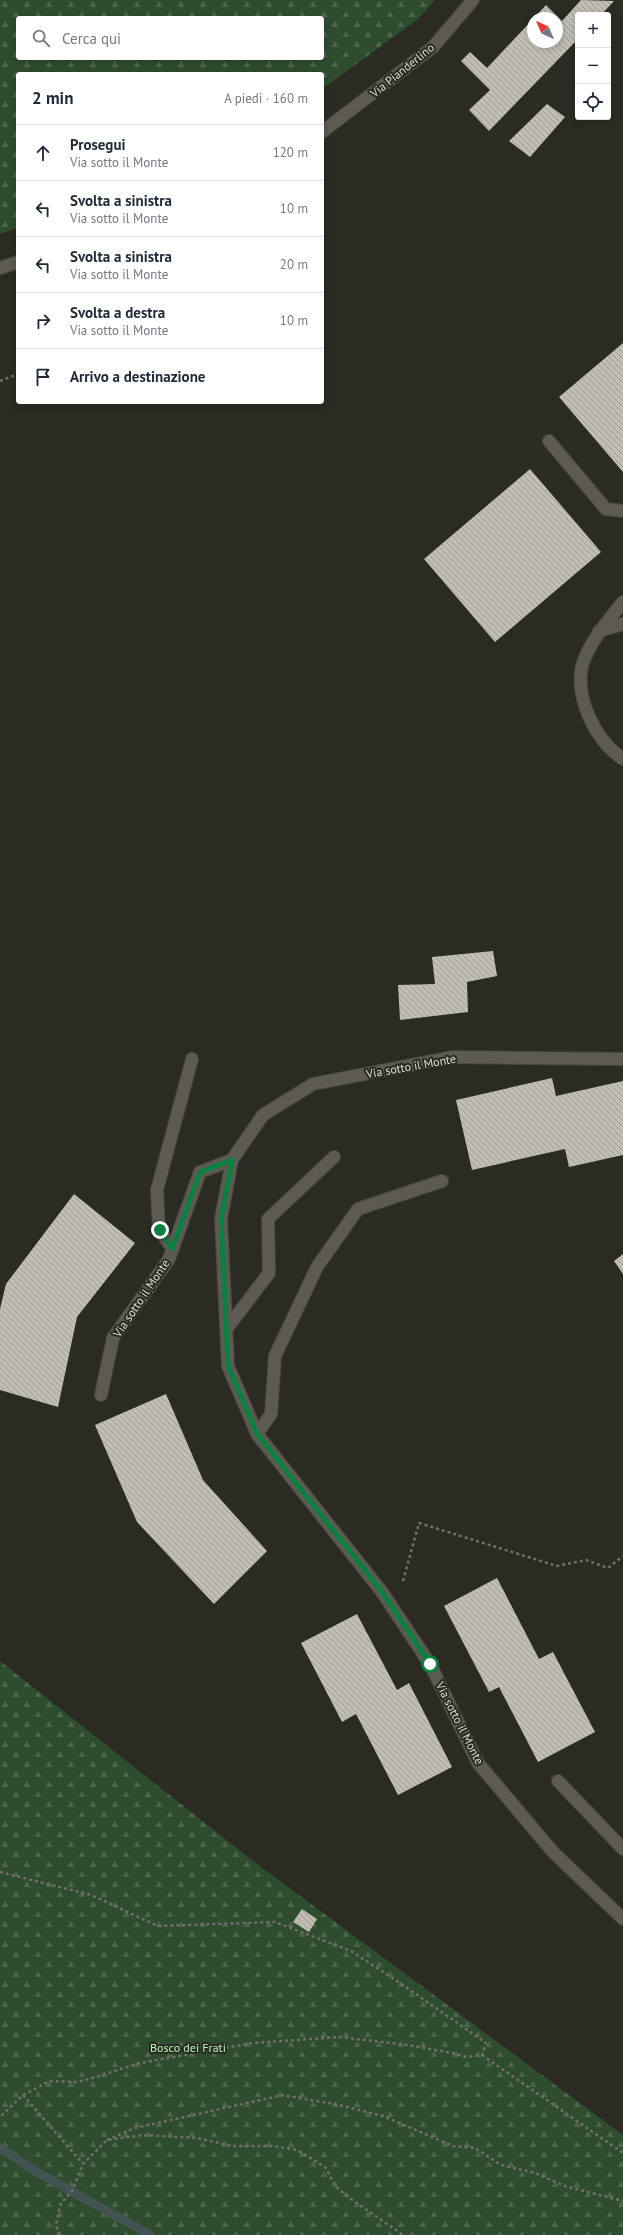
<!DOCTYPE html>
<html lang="it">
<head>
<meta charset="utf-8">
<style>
  :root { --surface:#fff; --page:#f6f6f7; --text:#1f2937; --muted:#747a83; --line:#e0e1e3 }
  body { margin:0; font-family:"PT Sans",sans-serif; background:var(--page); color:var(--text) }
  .controls { position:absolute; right:12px; top:12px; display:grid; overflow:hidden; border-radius:4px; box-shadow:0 2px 6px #0003 }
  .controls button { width:36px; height:36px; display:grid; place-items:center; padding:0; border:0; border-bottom:1px solid var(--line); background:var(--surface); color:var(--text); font:20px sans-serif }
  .compass { position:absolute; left:527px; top:12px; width:36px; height:36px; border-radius:50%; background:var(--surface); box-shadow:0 2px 6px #0003; rotate:315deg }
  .stop { position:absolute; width:12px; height:12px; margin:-9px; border:3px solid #0b8043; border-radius:50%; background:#fff }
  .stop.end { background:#0b8043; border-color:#fff; box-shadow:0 1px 4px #0008 }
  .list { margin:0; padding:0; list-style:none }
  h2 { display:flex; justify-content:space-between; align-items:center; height:52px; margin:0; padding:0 16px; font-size:17px }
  h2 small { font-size:13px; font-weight:400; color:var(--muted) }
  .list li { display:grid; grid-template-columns:26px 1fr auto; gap:12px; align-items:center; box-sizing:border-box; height:56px; padding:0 16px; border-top:1px solid var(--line) }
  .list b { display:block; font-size:15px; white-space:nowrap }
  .list p { margin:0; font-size:13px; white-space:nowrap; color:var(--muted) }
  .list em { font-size:13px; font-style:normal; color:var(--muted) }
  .icon { flex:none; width:22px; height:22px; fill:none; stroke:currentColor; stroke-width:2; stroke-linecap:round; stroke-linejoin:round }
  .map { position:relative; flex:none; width:623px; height:2235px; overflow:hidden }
  .search { position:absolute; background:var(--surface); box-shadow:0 2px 6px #0003; left:16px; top:16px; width:308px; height:44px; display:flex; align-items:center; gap:10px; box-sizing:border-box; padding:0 14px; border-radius:4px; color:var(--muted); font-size:15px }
  .panel { position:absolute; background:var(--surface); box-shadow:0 2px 6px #0003; left:16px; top:72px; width:308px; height:332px; border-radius:4px }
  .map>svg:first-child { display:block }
</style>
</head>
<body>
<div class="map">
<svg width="623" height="2235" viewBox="0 0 623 2235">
  <defs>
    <pattern id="forest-firs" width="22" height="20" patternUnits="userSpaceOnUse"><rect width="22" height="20" fill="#2e4c2e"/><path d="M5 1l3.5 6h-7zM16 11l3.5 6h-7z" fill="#4c654c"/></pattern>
    <pattern id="building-back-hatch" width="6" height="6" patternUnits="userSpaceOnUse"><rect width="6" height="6" fill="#bfbdb4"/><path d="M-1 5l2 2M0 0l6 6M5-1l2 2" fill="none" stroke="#a09e97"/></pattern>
  </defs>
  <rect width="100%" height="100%" fill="#2c2b23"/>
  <path fill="url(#forest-firs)" fill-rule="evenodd" d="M0,0H435L417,20L322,89V74H18V228L0,234ZM18,18H322V58H18Z
    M0,1661L253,1861L623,2135V2235H0Z"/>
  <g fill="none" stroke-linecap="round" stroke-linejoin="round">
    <path stroke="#425351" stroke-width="9" d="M0,2148L37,2172L150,2235"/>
  </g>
  <path fill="url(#building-back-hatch)" d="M581,0L614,1L601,15H578V39L489,131L469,110L490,90L461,61L470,52L487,68L533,19V42H557V18H534L546,5L562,21Z
    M547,104L565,117L530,157L509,141Z
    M623,343V472L559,397Z
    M530,469L601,552L495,642L424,559Z
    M493,951L497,976L467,982L468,1012L400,1020L398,985L435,984L432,957Z
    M552,1078L556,1096L623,1081V1155L569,1167L565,1149L472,1170L456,1100Z
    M74,1194L135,1243L77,1317L58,1407L0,1390V1309L6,1284Z
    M623,1254V1274L614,1261Z
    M166,1394L203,1480L267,1551L214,1604L137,1522L95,1425Z
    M497,1578L539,1659L553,1652L595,1732L538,1762L499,1687L489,1692L444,1606Z
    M357,1614L397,1690L409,1683L452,1767L398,1795L356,1714L342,1722L301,1643Z
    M302,1909L317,1919L309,1932L293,1922Z"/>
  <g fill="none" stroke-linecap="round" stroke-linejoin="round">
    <defs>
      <path id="minor" d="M322,132L433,47L473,0
        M0,268L18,262
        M549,441L606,509L623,511
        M623,602C609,619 588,644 582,666C575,699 596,741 623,759
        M599,631L623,624
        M623,1059L453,1057L313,1084L263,1115L232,1160L221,1219L228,1366L257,1434L382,1592L430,1664L478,1763L553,1852L623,1919
        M173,1249L159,1230L157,1190L192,1059
        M228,1327L269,1273L268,1219L334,1157
        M101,1395L113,1338L169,1259L200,1172L232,1160
        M257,1434L271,1414L275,1356L317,1267L358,1209L442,1181
        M558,1781L623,1849"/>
    </defs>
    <use href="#minor" stroke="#494741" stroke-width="14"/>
    <path stroke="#706f68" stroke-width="2.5" stroke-dasharray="3 3" stroke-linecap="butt" d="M0,381L18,374
      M403,1581L419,1523L557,1566L586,1560L608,1568L623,1556
      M0,1872L91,1895L158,1926L275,1922L351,1951L400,1983L486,2043L482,2055L466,2057L452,2053L408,2045L339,2037L253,2043L140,2063L89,2079L76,2082L50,2081L23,2095L0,2117
      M482,2055L623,2153
      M23,2095L83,2164
      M107,2140L135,2128L283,2095L339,2105L383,2116L453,2146L475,2148L501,2165L535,2173L565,2186L623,2201
      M59,2235L56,2224L61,2203L72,2191L83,2164L107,2140L144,2135L197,2138L233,2146H274L297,2150L325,2167L336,2187L351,2199L403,2235"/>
    <use href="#minor" stroke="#5c5a51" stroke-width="12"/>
  </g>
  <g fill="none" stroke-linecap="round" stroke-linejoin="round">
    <path stroke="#0b8043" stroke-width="5" d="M160,1230L172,1249L200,1172L232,1160L221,1219L228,1366L257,1434L382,1592L430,1664"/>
  </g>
  <g text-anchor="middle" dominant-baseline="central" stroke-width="4" stroke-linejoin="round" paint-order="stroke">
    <g font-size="12" fill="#dddcd7" stroke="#2c2b23">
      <text transform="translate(402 70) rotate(-39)">Via Pianderlino</text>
      <text transform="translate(411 1066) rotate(-10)">Via sotto il Monte</text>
      <text transform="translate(141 1298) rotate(-56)">Via sotto il Monte</text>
      <text transform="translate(460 1723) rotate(63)">Via sotto il Monte</text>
    </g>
    <g font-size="12" fill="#b3f9b4" stroke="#2c2b23">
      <text x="188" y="2047">Bosco dei Frati</text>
    </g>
  </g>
</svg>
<div class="controls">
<button>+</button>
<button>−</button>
<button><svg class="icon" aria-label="locate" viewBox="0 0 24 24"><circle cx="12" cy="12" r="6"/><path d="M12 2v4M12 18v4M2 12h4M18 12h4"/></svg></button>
</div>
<svg class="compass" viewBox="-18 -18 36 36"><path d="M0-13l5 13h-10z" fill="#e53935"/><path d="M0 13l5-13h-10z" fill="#747a83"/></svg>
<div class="stop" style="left:430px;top:1664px"></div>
<div class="stop end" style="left:160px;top:1230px"></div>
<div class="search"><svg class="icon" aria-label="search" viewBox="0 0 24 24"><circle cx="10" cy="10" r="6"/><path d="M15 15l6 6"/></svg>Cerca qui</div>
<section class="panel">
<h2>2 min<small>A piedi · 160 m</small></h2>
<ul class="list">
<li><svg class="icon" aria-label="ahead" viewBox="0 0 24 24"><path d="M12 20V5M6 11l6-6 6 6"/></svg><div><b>Prosegui</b><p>Via sotto il Monte</p></div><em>120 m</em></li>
<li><svg class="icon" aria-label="left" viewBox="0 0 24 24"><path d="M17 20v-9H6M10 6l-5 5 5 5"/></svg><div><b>Svolta a sinistra</b><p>Via sotto il Monte</p></div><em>10 m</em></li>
<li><svg class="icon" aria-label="left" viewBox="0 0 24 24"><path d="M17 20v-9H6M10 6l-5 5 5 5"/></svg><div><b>Svolta a sinistra</b><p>Via sotto il Monte</p></div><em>20 m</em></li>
<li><svg class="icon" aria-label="right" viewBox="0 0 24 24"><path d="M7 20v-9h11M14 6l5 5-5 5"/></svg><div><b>Svolta a destra</b><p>Via sotto il Monte</p></div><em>10 m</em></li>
<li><svg class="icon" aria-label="arrive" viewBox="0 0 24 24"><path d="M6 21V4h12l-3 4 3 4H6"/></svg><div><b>Arrivo a destinazione</b></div></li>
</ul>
</section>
</div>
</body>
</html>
